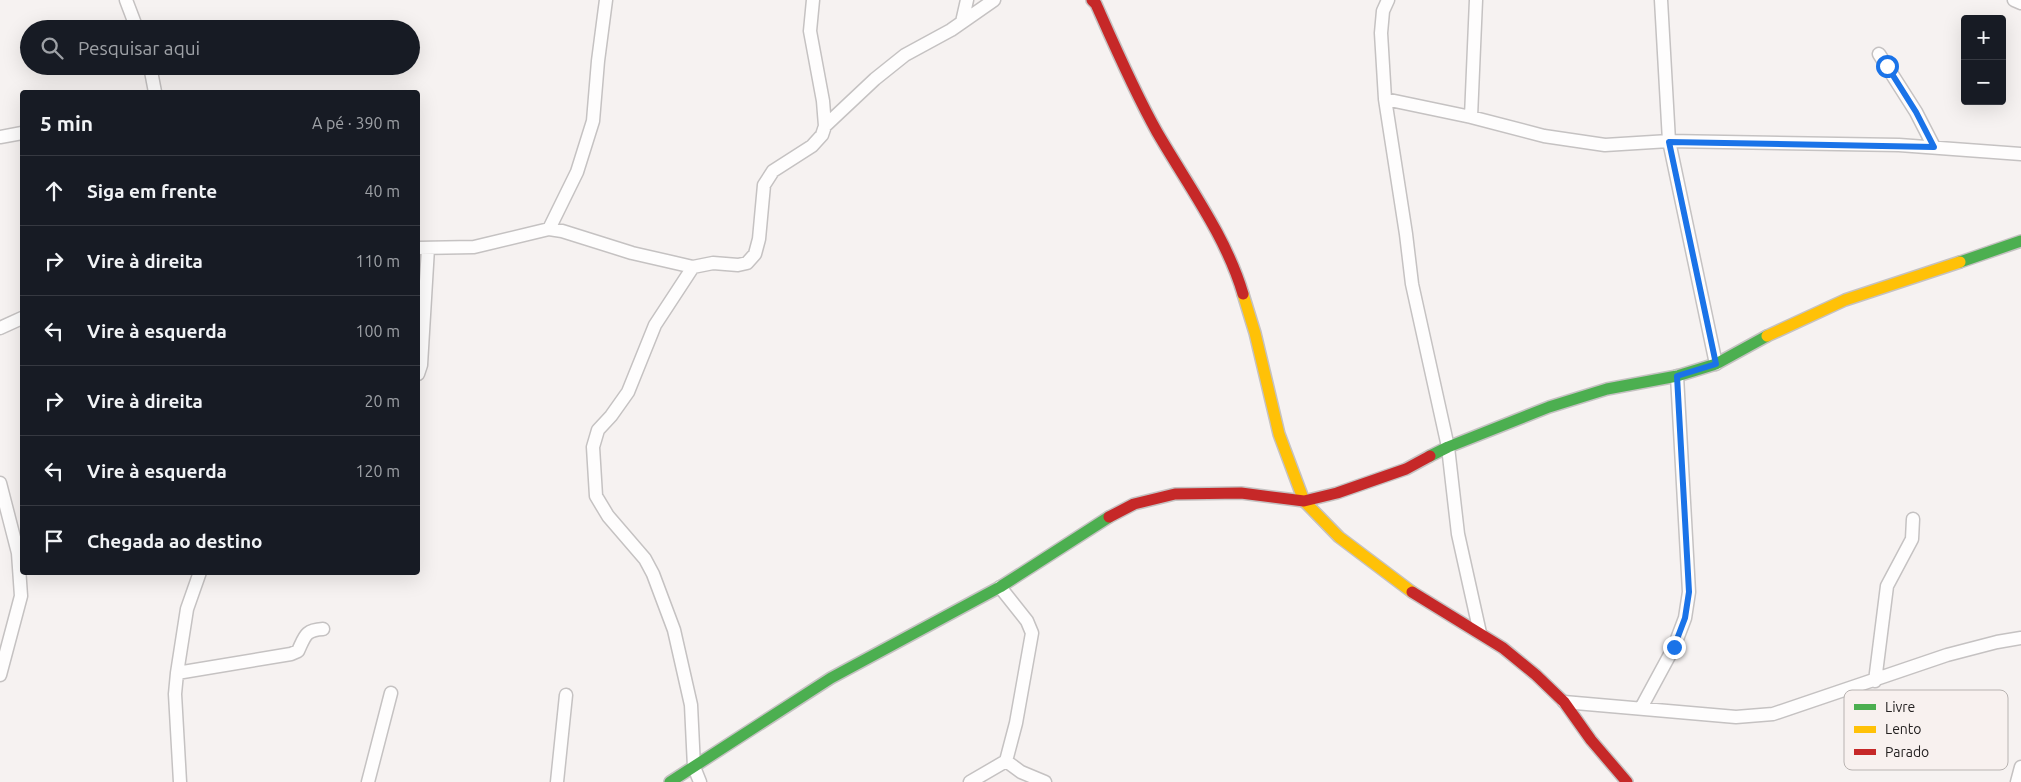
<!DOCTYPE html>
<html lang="pt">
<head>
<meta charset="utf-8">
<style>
  :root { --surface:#171b24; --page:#20242c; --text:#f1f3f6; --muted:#9ea1a6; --line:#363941 }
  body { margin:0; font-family:Ubuntu,sans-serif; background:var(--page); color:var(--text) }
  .controls { position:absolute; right:15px; top:15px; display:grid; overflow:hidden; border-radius:5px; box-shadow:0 5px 20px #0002 }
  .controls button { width:45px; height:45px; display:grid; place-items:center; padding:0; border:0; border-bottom:1px solid var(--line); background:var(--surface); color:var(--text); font:25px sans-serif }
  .stop { position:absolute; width:15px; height:15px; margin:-11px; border:4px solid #1a73e8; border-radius:50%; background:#fff }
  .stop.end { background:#1a73e8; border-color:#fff; box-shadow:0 1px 5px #0008 }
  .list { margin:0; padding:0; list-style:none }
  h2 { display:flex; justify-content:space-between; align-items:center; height:65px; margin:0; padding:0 20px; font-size:21px }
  h2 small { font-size:16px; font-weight:400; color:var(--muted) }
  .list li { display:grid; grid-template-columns:32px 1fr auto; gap:15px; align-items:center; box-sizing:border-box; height:70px; padding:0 20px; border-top:1px solid var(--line) }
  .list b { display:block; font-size:19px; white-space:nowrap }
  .list em { font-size:16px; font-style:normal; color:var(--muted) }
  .icon { flex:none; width:28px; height:28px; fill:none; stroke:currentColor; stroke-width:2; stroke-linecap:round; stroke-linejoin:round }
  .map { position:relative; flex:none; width:2021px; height:782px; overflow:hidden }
  .search { position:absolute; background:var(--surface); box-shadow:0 5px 20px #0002; left:20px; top:20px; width:400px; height:55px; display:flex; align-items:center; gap:12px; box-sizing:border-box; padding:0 18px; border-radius:28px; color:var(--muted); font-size:19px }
  .panel { position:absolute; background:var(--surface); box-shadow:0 5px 20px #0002; left:20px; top:90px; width:400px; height:485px; border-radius:5px }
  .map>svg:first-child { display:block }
</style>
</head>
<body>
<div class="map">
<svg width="2021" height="782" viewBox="0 0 2021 782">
  <rect width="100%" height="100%" fill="#f6f2f1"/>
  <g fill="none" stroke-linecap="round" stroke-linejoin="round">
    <defs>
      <path id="street" d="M126,0L137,29
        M1388,0L1383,11L1381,33L1385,99L1406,234L1412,284L1448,447L1458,534L1480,633
        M1661,0L1669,141L1716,364
        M2014,0L2021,3
        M962,22L967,0
        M1879,54L1916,112L1934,147
        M150,66L155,92
        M1385,99L1471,117L1544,136L1605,145L1669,141L1899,145L2021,154
        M1471,117L1476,0
        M825,126L875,79L905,55L951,30L994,0
        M0,137L22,133
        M549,229L577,172L593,121L598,61L606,0
        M418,248L474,247L549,229L562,231L632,253L693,267L713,263L738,265L747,263L755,254L759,239L764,185L773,171L812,146L822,135L825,126L823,101L810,31L813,0
        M693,267L655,325L628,392L611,416L598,430L593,447L596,496L608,516L645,559L653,574L674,630L691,705L694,767L700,782
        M0,328L22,318
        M418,374L421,365L428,248
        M0,483L18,553L21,596L0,675
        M177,673L291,654L298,651C305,636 305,630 323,629
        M1875,681L1887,586L1912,539L1913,519
        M1564,702L1736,717L1773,714L1947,655L1997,642L2021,638
        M1641,708L1674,647L1685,618L1689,592L1677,376
        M1006,761L1021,772L1045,782
        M180,782L175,694L177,673L187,609L200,572
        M368,782L391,693
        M557,782L566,695
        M970,782L1006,761L1016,723L1032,633L1027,621L1000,587
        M2017,782L2021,767"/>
      <path id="fast" d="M1960,262L2021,241
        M1430,456L1448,447L1549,407L1607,389L1677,376L1716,364L1767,336
        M670,782L831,678L1000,587L1109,517"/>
      <path id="slow" d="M1243,294L1255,333L1279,434L1304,501L1339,537L1412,592
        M1767,336L1845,300L1960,262"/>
      <path id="jam" d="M1092,0L1096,4C1115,47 1134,91 1157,132C1187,184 1226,236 1243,294
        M1109,517L1134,504L1175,494L1241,493L1304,501L1337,493L1406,469L1430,456
        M1412,592L1503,648L1536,675L1564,702L1591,740L1627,782"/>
    </defs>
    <use href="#street" stroke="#c5c2c2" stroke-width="15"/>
    <use href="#fast" stroke="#c5c2c2" stroke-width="14"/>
    <use href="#slow" stroke="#c5c2c2" stroke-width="14"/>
    <use href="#jam" stroke="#c5c2c2" stroke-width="14"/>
    <use href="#street" stroke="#fefdfd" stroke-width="12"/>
    <use href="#fast" stroke="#4caf50" stroke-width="11"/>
    <use href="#slow" stroke="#ffc107" stroke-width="11"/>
    <use href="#jam" stroke="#c62828" stroke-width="11"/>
  </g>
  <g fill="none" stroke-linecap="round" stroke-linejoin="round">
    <path stroke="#1a73e8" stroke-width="6" d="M1674,647L1685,618L1689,592L1677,376L1716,364L1669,142L1934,147L1916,112L1887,66"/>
  </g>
  <rect x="1844" y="690" width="164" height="80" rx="8" fill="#f8f1ef" stroke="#b8b3b1" stroke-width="1"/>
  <rect x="1854" y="704" width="22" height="6" fill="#4caf50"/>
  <rect x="1854" y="726" width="22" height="7" fill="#ffc107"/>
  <rect x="1854" y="749" width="22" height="6" fill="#c62828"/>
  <g font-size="14" fill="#242121">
    <text x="1885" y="712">Livre</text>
    <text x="1885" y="734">Lento</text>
    <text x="1885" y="757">Parado</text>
  </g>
</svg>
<div class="controls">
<button>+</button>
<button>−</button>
</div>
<div class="stop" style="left:1887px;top:66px"></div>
<div class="stop end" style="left:1674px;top:647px"></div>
<div class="search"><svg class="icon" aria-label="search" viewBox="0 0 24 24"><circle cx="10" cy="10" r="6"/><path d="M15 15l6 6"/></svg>Pesquisar aqui</div>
<section class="panel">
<h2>5 min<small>A pé · 390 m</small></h2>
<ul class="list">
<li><svg class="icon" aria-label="ahead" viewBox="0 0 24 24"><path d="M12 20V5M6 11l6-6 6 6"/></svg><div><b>Siga em frente</b></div><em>40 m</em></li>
<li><svg class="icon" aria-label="right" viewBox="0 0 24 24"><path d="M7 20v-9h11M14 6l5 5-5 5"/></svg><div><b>Vire à direita</b></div><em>110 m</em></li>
<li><svg class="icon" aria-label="left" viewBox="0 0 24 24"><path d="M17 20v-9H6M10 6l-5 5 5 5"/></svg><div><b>Vire à esquerda</b></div><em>100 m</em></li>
<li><svg class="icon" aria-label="right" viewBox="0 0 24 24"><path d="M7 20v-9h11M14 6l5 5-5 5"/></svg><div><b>Vire à direita</b></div><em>20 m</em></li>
<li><svg class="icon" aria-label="left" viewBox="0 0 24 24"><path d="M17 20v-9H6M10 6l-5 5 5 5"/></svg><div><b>Vire à esquerda</b></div><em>120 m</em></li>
<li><svg class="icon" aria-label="arrive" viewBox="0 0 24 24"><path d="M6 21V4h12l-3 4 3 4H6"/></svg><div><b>Chegada ao destino</b></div></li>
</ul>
</section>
</div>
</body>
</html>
